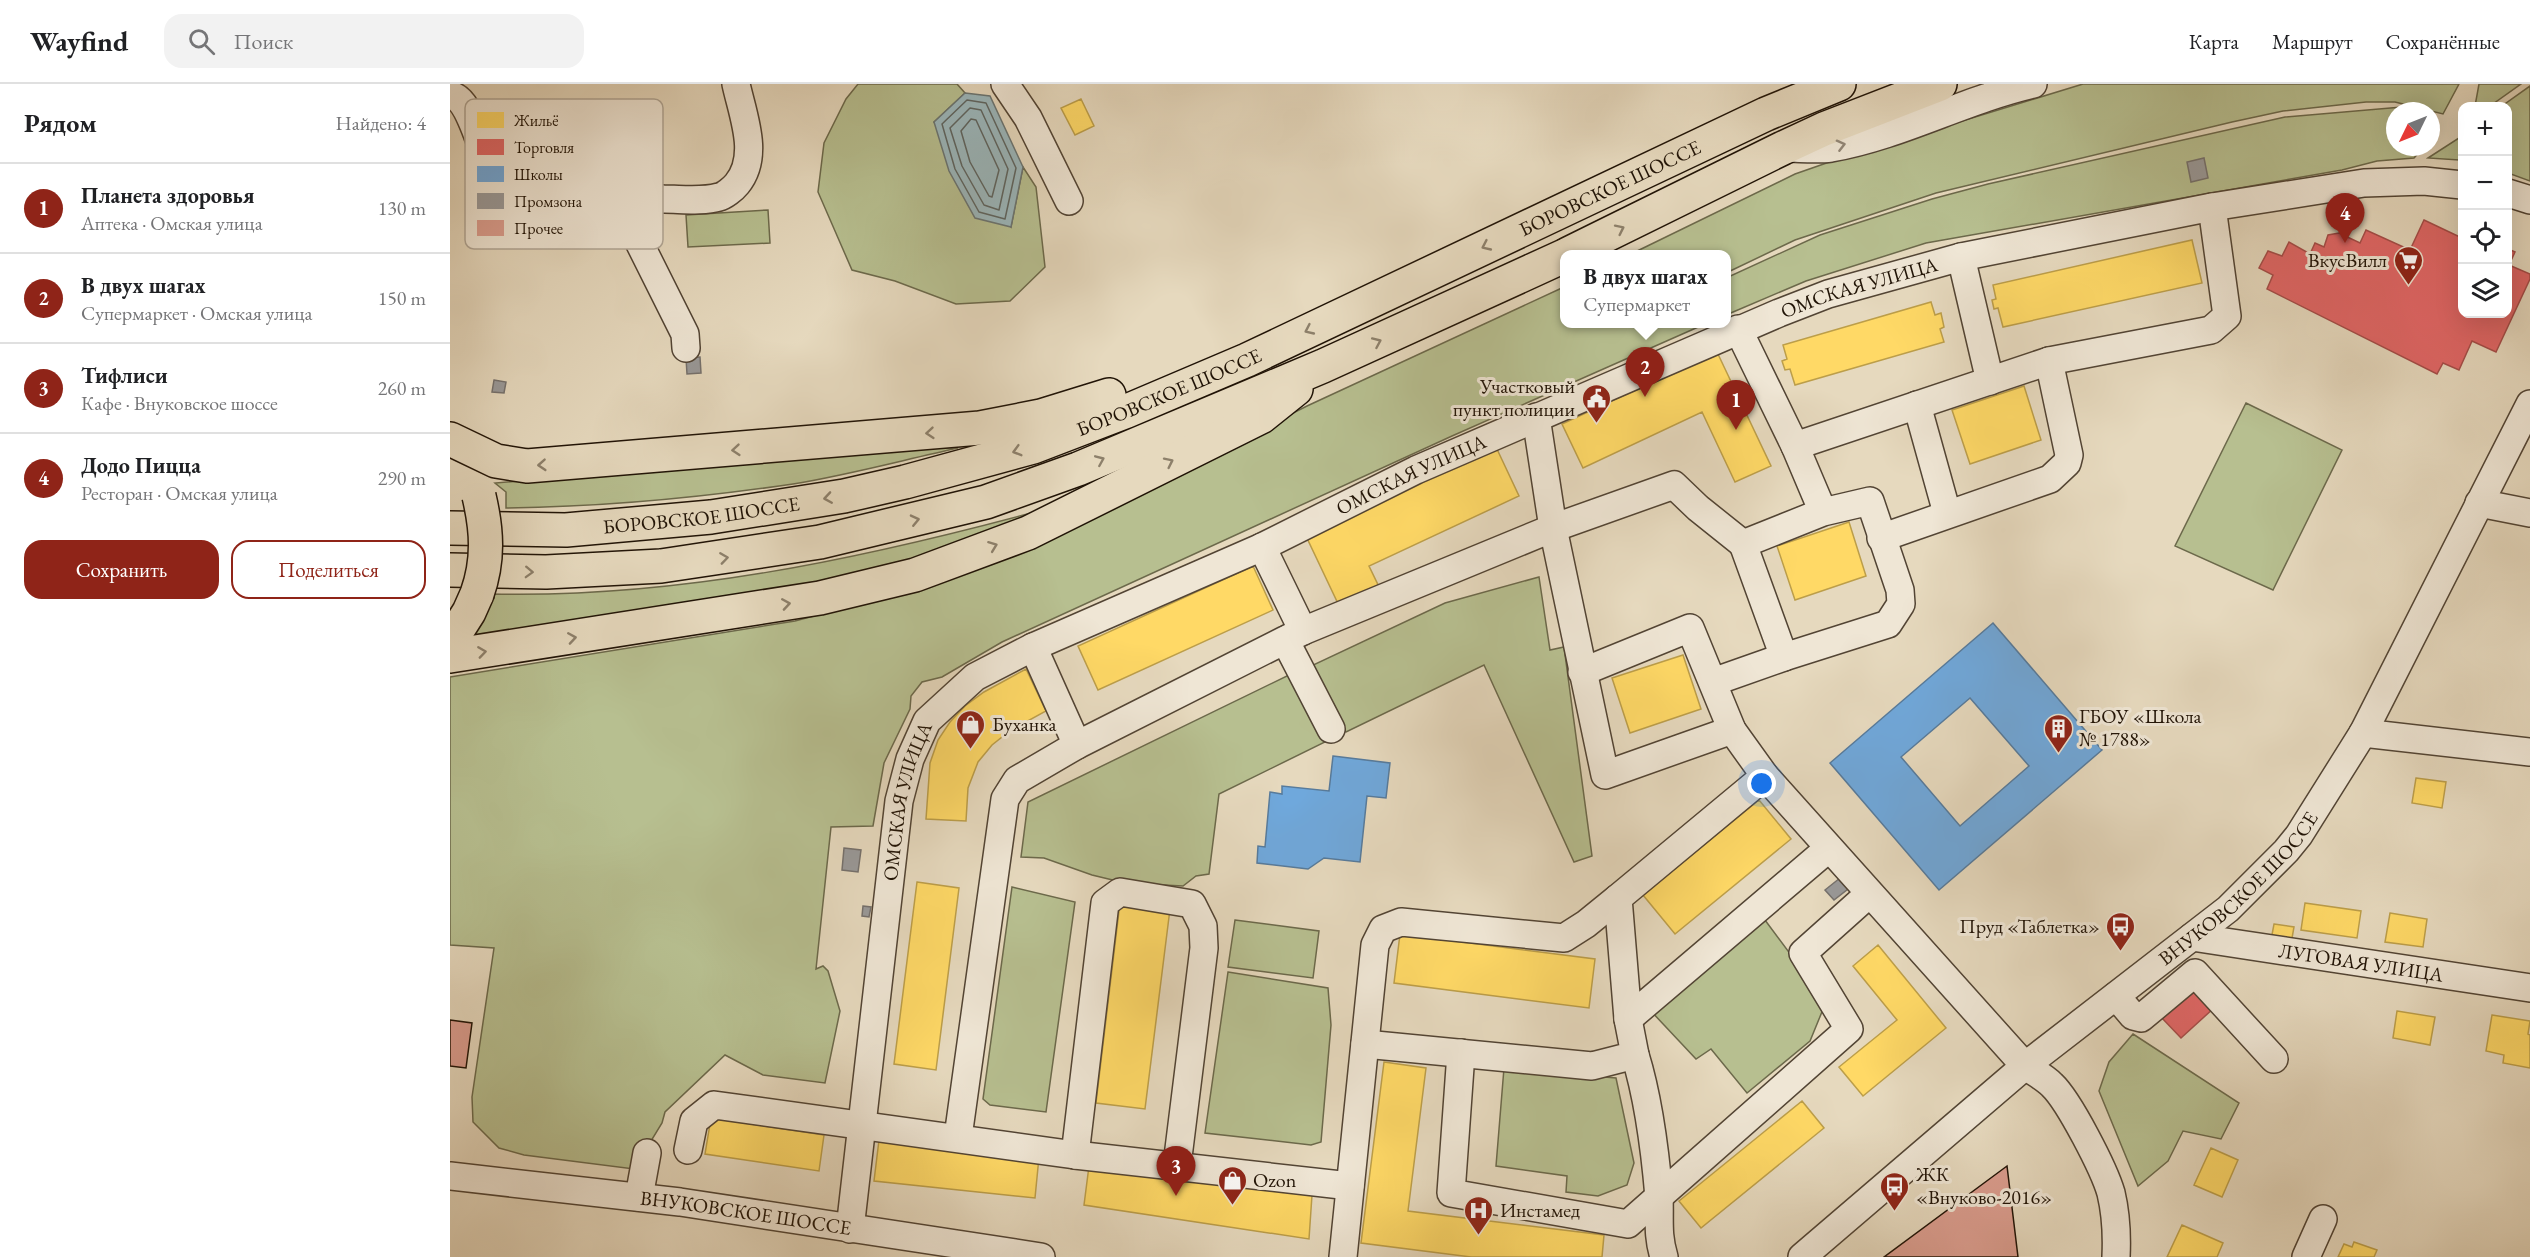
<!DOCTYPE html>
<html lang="ru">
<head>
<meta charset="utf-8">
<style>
  :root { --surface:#fff; --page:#f2f2f2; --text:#202124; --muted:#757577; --line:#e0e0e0; --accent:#8f2418 }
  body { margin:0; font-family:"EB Garamond",serif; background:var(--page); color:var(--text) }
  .controls { position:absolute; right:18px; top:18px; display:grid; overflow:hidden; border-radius:12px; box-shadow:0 6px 24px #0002 }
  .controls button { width:54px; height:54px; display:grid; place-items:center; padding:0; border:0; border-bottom:2px solid var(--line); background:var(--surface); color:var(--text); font:30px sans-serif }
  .compass { position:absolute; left:1936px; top:18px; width:54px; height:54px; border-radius:50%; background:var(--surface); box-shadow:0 6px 24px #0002; rotate:227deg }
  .you { position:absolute; left:1312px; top:700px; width:21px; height:21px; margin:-15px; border:4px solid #fff; border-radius:50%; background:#1a73e8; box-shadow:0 0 0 9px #1a73e833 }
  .badge { display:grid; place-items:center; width:39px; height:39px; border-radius:50%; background:var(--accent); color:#fff; font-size:20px; font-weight:700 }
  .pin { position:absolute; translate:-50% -50px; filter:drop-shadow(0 2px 3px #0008) }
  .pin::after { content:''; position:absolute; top:32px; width:21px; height:18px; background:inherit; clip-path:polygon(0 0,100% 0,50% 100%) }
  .popup { position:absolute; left:1110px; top:166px; width:171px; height:78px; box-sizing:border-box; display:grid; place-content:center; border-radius:12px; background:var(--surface); filter:drop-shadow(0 2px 4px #0005); font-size:20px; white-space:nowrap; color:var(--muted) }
  .popup b { font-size:22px; color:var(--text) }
  .popup::after { content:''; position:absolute; left:50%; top:100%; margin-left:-12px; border:12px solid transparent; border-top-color:var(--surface) }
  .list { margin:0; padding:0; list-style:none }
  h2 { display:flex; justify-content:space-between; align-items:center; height:78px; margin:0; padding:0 24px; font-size:26px }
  h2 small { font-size:20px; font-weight:400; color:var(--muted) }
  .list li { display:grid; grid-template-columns:39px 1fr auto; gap:18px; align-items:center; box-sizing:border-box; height:90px; padding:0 24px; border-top:2px solid var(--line) }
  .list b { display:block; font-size:22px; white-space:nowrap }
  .list p { margin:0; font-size:20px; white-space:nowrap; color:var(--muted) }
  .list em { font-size:20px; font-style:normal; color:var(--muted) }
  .actions { display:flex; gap:12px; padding:18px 24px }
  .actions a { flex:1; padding:14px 0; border:2px solid var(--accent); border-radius:18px; text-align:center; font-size:21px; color:var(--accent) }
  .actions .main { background:var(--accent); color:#fff }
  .icon { flex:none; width:33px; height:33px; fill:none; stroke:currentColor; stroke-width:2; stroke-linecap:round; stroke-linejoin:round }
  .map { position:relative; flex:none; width:2080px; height:1173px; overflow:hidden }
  header { display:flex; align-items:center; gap:36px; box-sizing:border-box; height:84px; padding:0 30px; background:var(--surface); border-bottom:2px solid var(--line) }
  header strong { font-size:28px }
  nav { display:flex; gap:33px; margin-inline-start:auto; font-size:21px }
  .search { width:420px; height:54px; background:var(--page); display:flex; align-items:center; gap:15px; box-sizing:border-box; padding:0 21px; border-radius:18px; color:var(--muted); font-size:22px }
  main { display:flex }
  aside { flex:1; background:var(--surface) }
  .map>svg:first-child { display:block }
</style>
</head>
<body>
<header>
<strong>Wayfind</strong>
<div class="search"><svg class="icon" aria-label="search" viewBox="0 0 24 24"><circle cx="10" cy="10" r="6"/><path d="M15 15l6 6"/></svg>Поиск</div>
<nav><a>Карта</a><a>Маршрут</a><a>Сохранённые</a></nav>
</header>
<main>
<aside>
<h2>Рядом<small>Найдено: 4</small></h2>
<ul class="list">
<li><span class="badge">1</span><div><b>Планета здоровья</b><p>Аптека · Омская улица</p></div><em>130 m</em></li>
<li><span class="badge">2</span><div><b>В двух шагах</b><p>Супермаркет · Омская улица</p></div><em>150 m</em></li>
<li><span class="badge">3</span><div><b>Тифлиси</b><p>Кафе · Внуковское шоссе</p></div><em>260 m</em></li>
<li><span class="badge">4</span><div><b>Додо Пицца</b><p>Ресторан · Омская улица</p></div><em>290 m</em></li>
</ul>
<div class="actions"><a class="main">Сохранить</a><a>Поделиться</a></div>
</aside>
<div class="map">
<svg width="2080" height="1173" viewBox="0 0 2080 1173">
  <rect width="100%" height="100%" fill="#e6d9be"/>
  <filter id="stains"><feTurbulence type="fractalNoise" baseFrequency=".00333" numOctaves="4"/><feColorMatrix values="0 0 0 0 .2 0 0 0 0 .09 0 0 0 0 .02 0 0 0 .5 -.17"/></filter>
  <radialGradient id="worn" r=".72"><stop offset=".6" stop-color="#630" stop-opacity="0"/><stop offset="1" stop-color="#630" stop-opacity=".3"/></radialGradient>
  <path fill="#b7bf90" stroke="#6c694b" stroke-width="1.5" d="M408,0H507L515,9L484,38L561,143L573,83L586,103L595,183L560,217L506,220L445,197L402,186L368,108L374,59L396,15Z
    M1633,0H2009L1993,30L1945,18H1916L1833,27L1782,38L1486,109L1345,156L1276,189V170H1181L1345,90L1388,75Z
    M2029,0H2071L2040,22H2025Z
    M2080,2V97L2058,89V22H2052Z
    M1952,23L1964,27H1945V63H1974L1964,74L1927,77L1892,86L1476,159L1356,197L1276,231V194L1370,151L1482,115L1538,100L1835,33Z
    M2012,52L2009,76L1978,74Z
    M318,126L320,159L238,163L236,131Z
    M1114,203V240H1255L1002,352L552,558L492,593L472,598L461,612L460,625L434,679L423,742L381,743L366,885L373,882L378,887L390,927L375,999L313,991L275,971L215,1028L212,1039L184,1085L74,1071L49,1064L23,1038L22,1013L44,864L0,861V593L345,537L390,525L697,403L857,322Z
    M1796,319L1892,366L1823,506L1725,462Z
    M478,363L508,364C453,376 398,391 343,400C248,414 152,423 56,424V408L45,399Z
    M581,429L524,454L476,472L359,502L20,553L43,510C226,514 406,476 581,429Z
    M1089,493L1100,566L1114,563L1142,772L1124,778L1034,581L896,648L861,582L995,519Z
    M841,590L877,657L769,710L759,790L746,792L733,802L675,799L642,791L594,774L571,773L578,718Z
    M562,803L625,818L596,1028L540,1021L533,1015Z
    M1312,832L1376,918L1360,957L1297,1009L1261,965L1246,975L1199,925Z
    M785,836L869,847L863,894L778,883Z
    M778,888L878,904L881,941L871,1058L861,1061L755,1049Z
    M1683,950L1789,1019L1771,1055L1733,1047L1718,1077L1688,1102L1649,1007L1659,978Z
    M1054,984L1166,994L1184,1079L1177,1101L1148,1112L1116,1108L1117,1092L1046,1082Z"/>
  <path fill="#9bb7bc" stroke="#6a7573" stroke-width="1.5" d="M515,9L540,12L573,83L561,143L525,134L499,87L484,38Z"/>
  <path fill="#ffd966" stroke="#bc9e49" stroke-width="1.5" d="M631,15L644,42L625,51L611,24Z
    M1742,156L1752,199L1553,243L1548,224L1544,225L1542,216L1546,215L1543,201Z
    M1481,218L1485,231L1491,229L1494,243L1490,245L1494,258L1345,301L1340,285L1335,286L1332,277L1337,275L1333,261Z
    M1267,268L1321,382L1285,398L1252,328L1133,384L1112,340Z
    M1574,302L1591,356L1520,380L1502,326Z
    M1046,363L1069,412L919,482L932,509L892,528L856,452Z
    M1399,438L1416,492L1345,516L1327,462Z
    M803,482L823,526L648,606L628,562Z
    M1233,571L1251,625L1180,649L1162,594Z
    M576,585L596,627L561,646L542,661L528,678L518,704L516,737L476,735L480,679L488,656L500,638L515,622L534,608Z
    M1966,694L1996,698L1992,724L1962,719Z
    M1309,716L1341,755L1225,850L1193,811Z
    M467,798L509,804L486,986L444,980Z
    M670,819L720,825L695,1025L646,1019Z
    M1855,819L1911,827L1907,854L1851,846Z
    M1940,829L1977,835L1973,863L1935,858Z
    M1824,840L1844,843L1841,860L1821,856Z
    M950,850L1145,875L1139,924L944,899Z
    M1428,861L1496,944L1413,1012L1389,983L1447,936L1403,882Z
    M1947,927L1985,933L1980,961L1943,954Z
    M2042,931L2080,937L2078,950L2080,951V984L2053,979L2054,971L2036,967Z
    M934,978L976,984L958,1127L1154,1151L1152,1173H1021L911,1159Z
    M1352,1017L1374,1044L1251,1144L1229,1117Z
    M261,1034L374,1051L369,1087L255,1070Z
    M429,1056L589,1073L585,1114L424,1097Z
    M1761,1064L1788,1076L1772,1113L1744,1101Z
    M639,1082L862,1111L859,1155L634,1121Z
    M1732,1141L1773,1159L1767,1173H1717Z
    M1904,1158L1927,1166L1924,1173H1888L1894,1160L1902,1163Z"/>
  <path fill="#e06666" stroke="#a64d49" stroke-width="1.5" d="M99,25L103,59L80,61L74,29Z
    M76,29L80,61L103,59L104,67L70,71L65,30Z
    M1974,136L2012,154V230H2058V165L2065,168L2059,181L2080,190V195L2046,268L2022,257L2009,286L1993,279L1987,290L1817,205L1823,191L1809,184L1818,167L1832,172L1839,158L1860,170L1865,159L1874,163L1878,151L1889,149L1910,159L1916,146L1960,166Z
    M1745,901L1765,923L1731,954L1711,933Z"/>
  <path fill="#6fa8dc" stroke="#577b9c" stroke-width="1.5" fill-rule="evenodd" d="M1543,539L1652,666L1489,806L1380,679ZM1520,614L1579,682L1510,742L1451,673Z
    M883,672L940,679L936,714L917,712L910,778L874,774L858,785L807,779L808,762L815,763L820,708L832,710V702L879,707Z"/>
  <path fill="#999" stroke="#75716d" stroke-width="1.5" d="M1754,74L1758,94L1741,98L1737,78Z
    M250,273L251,289L237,290L236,274Z
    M44,296L56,298L54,309L42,308Z
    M394,764L411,766L408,788L392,786Z
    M1390,794L1398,805L1384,816L1375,806Z
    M413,822L421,823L419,833L412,832Z"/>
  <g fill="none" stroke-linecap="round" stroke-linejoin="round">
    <path stroke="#5e6561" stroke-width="1.5" d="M517,16L536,19L566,84L555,135L529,128L505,85L492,40Z
      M520,24L531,26L558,85L549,126L534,121L512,82L500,44Z
      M521,35L526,36L549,86L542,113L539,112L520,78L511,47Z"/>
  </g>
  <path fill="#db9d8f" stroke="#201306" stroke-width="1.5" d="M0,936L22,939L16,984L0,982Z
    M1557,1082L1568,1173H1434Z"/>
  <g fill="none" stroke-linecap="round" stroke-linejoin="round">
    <defs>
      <g id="minor">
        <path d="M555,0L578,34L619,117"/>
        <path d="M0,11C25,15 29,80 53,97C62,104 79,108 91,110C132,115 173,114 214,115C231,115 252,118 269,113C274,112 283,105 287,100C310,72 293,32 286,0"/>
        <path d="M1334,64C1350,64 1365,66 1381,64C1450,52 1514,16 1583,0"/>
        <path d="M2058,109L2080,116"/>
        <path d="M167,114L235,250L236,264"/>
        <path d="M1511,173L1540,297"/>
        <path d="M1288,245L1345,362L1599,277L1761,246L1777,232L1762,123"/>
        <path d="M1467,321L1497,429"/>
        <path d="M1086,333L1103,444L1155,691L1282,646"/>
        <path d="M1345,362L1373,428L1293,460L1334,573L1438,540L1451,520L1450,506L1420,417L1373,428"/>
        <path d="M2029,419L2080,429"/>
        <path d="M1431,454L1600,395L1617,379L1619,371L1599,277"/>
        <path d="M812,463L853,547L839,554"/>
        <path d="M853,547L1103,444L1224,401L1248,424L1293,460"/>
        <path d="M1132,588L1240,544L1282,646L1315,692L1575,982C1584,988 1594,993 1602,1001C1619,1017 1654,1085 1661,1109C1666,1130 1667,1152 1666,1173"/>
        <path d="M1263,598L1334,573"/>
        <path d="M1913,649L2080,668"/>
        <path d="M627,661L835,556L881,645"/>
        <path d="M1315,692L1168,814L1178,935L1379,764"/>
        <path id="s1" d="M1742,853L2080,904"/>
        <path d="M1666,912L1683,932L1691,934L1745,889L1824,975"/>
        <path d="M915,960L1142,982L1185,971L1178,935"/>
        <path d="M1011,969L1001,1109L1178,1140L1399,945L1353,869L1419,810"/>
        <path d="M1185,971C1199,1016 1205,1066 1209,1113C1210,1136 1207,1150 1214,1173"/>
        <path d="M508,1053L555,715L567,696L627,661L583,563"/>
        <path d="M238,1066L244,1037L264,1021L625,1071L900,1102"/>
        <path d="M625,1071L655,819L670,808L742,820L753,842L754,864L727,1081"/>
        <path id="s2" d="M0,1092L230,1118L591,1173"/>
        <path d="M189,1113L197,1069"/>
        <path id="s3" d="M400,1145L449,717L460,675L477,637L525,593L583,563L812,463L966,386L1329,229L1378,210L1511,173L1762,123L1914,99L1974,97L2012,101"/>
        <path d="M893,1173L925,861L933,845L951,838L1114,854L1136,840L1168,814"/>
        <path id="s4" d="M1352,1173L1575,982L1778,825L1836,767L1849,751L1913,649L2080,320"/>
        <path d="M1856,1173L1873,1135"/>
      </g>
      <g id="major">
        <path d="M1118,170L1333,64L1374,45L1490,0"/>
        <path d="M0,355L46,377L77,382L530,344L591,332L659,311"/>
        <path id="s5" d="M0,444L116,446L261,433L394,412L455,398L583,363L677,327L797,276L1316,30L1389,0"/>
        <path d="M0,486L96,488L211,482L370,458L536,418L628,385L873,282L1114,172"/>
        <path d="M0,558L19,528L27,510"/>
        <path d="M0,572L370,514L465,491L578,449L811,333L846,305"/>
      </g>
    </defs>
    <use href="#minor" stroke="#524434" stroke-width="30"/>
    <use href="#major" stroke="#201306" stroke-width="36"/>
    <use href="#minor" stroke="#efe6d5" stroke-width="27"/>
    <use href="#major" stroke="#e6d9be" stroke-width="33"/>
    <defs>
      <path id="major-bridge" d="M27,510C39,476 37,446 29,412"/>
    </defs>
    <use href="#major-bridge" stroke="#201306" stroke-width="36" stroke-linecap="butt"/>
    <use href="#major-bridge" stroke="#e6d9be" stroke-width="33"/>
  </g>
  <defs><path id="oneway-chevron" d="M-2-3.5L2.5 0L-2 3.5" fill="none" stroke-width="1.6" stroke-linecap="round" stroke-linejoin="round" transform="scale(1.5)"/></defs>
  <use stroke="#928778" href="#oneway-chevron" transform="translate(1391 61) rotate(-14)"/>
  <g stroke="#8d806b">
    <use href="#oneway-chevron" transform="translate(1170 145) rotate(-26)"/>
    <use href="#oneway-chevron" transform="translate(1036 162) rotate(155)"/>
    <use href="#oneway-chevron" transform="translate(859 246) rotate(155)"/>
    <use href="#oneway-chevron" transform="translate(927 258) rotate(-24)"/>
    <use href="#oneway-chevron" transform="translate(480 349) rotate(175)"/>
    <use href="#oneway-chevron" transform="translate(286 366) rotate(175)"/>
    <use href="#oneway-chevron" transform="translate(567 367) rotate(164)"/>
    <use href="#oneway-chevron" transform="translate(650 376) rotate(-23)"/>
    <use href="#oneway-chevron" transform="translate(719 378) rotate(-26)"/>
    <use href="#oneway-chevron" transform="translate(92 381) rotate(176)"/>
    <use href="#oneway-chevron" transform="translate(378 414) rotate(171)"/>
    <use href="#oneway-chevron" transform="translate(465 436) rotate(-13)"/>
    <use href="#oneway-chevron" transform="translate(543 462) rotate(-21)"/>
    <use href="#oneway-chevron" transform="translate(274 474) rotate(-8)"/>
    <use href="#oneway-chevron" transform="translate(79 488) rotate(2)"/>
    <use href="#oneway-chevron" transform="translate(336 520) rotate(-9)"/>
    <use href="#oneway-chevron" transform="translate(122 554) rotate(-9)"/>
    <use href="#oneway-chevron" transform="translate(32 568) rotate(-8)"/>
  </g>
  <defs>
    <symbol id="supermarket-pin" viewBox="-11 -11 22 30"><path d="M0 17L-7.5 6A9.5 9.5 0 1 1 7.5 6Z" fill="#8f2418" stroke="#efe6d5"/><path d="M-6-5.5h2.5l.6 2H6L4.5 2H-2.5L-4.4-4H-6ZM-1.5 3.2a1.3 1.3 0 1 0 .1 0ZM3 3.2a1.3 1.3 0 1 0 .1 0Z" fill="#fff"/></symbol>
    <symbol id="civic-pin" viewBox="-11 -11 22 30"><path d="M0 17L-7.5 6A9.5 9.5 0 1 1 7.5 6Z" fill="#8f2418" stroke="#efe6d5"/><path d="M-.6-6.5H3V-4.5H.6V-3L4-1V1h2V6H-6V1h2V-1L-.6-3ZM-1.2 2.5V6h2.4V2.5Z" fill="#fff"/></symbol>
    <symbol id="shop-pin" viewBox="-11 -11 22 30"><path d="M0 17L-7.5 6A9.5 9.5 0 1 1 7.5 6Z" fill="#8f2418" stroke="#efe6d5"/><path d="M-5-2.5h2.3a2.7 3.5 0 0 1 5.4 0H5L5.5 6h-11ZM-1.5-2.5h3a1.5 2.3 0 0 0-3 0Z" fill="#fff"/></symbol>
    <symbol id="building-pin" viewBox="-11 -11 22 30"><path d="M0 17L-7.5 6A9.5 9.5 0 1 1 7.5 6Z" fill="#8f2418" stroke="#efe6d5"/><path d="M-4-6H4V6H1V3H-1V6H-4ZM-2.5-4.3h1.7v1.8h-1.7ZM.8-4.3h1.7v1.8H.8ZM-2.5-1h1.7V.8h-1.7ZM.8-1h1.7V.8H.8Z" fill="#fff"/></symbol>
    <symbol id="bus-pin" viewBox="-11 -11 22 30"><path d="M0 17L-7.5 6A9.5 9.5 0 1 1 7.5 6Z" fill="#8f2418" stroke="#efe6d5"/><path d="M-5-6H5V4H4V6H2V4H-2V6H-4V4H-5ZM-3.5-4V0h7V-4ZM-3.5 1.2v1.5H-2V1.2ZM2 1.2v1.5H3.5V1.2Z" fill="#fff"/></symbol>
    <symbol id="hospital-pin" viewBox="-11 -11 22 30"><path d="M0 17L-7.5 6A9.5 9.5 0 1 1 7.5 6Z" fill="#8f2418" stroke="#efe6d5"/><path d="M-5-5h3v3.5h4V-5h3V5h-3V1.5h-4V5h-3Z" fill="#fff"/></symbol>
  </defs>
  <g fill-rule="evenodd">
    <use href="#supermarket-pin" x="1942" y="160" width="33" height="45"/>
    <use href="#civic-pin" x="1130" y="298" width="33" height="45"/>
    <use href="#shop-pin" x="504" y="624" width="33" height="45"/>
    <use href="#building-pin" x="1592" y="628" width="33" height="45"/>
    <use href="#bus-pin" x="1654" y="826" width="33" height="45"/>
    <use href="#shop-pin" x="766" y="1080" width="33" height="45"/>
    <use href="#bus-pin" x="1428" y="1086" width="33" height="45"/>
    <use href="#hospital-pin" x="1012" y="1110" width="33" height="45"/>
  </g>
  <g text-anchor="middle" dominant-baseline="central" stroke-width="6" stroke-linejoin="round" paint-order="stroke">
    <g font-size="20" fill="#201306" stroke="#efe6d5">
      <text stroke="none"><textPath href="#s5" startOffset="1224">БОРОВСКОЕ ШОССЕ</textPath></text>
      <text stroke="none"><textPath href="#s3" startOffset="1548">ОМСКАЯ УЛИЦА</textPath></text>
      <text stroke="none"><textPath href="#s5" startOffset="738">БОРОВСКОЕ ШОССЕ</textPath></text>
      <text stroke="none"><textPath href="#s3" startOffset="1062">ОМСКАЯ УЛИЦА</textPath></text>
      <text stroke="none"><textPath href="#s5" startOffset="252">БОРОВСКОЕ ШОССЕ</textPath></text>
      <text stroke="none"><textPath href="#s3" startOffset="432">ОМСКАЯ УЛИЦА</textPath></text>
      <text stroke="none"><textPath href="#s4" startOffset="572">ВНУКОВСКОЕ ШОССЕ</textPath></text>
      <text stroke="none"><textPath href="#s1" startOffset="171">ЛУГОВАЯ УЛИЦА</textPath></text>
      <text stroke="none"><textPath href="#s2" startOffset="298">ВНУКОВСКОЕ ШОССЕ</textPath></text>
    </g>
    <g font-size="20" fill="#201306" stroke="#efe6d5" text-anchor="start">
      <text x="1937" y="176" text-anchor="end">ВкусВилл</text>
      <text x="1125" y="302" text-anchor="end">Участковый<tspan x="1125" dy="23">пункт полиции</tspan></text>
      <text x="1629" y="632">ГБОУ «Школа<tspan x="1629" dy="23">№ 1788»</tspan></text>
      <text x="542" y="640">Буханка</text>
      <text x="1650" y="842" text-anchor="end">Пруд «Таблетка»</text>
      <text x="1466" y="1090">ЖК<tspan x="1466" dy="23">«Внуково-2016»</tspan></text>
      <text x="803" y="1096">Ozon</text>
      <text x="1050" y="1126">Инстамед</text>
    </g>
  </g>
  <rect x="15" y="15" width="198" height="150" rx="9" fill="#efe6d5" stroke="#b1a797" stroke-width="1.5"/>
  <rect x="27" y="28" width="27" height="16" fill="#ffd966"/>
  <rect x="27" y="55" width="27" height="16" fill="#e06666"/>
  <rect x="27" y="82" width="27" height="16" fill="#6fa8dc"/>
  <rect x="27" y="109" width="27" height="16" fill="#999"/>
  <rect x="27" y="136" width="27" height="16" fill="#db9d8f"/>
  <g font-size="16" fill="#201306">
    <text x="64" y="42">Жильё</text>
    <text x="64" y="69">Торговля</text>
    <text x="64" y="96">Школы</text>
    <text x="64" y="123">Промзона</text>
    <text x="64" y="150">Прочее</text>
  </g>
  <rect width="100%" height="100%" filter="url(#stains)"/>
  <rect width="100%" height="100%" fill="url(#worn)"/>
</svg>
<div class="controls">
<button>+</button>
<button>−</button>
<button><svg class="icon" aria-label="locate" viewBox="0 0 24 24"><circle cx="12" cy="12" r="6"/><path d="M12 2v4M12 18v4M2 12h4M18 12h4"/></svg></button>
<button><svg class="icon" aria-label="layers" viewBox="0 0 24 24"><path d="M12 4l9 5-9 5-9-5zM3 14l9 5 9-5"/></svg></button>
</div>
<svg class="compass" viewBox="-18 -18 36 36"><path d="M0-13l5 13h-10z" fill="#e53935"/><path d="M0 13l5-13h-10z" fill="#757577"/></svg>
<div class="you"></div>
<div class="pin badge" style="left:1286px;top:346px">1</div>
<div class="pin badge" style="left:1195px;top:313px">2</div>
<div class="popup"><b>В двух шагах</b>Супермаркет</div>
<div class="pin badge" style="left:726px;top:1112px">3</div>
<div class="pin badge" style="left:1895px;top:159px">4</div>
</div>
</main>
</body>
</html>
